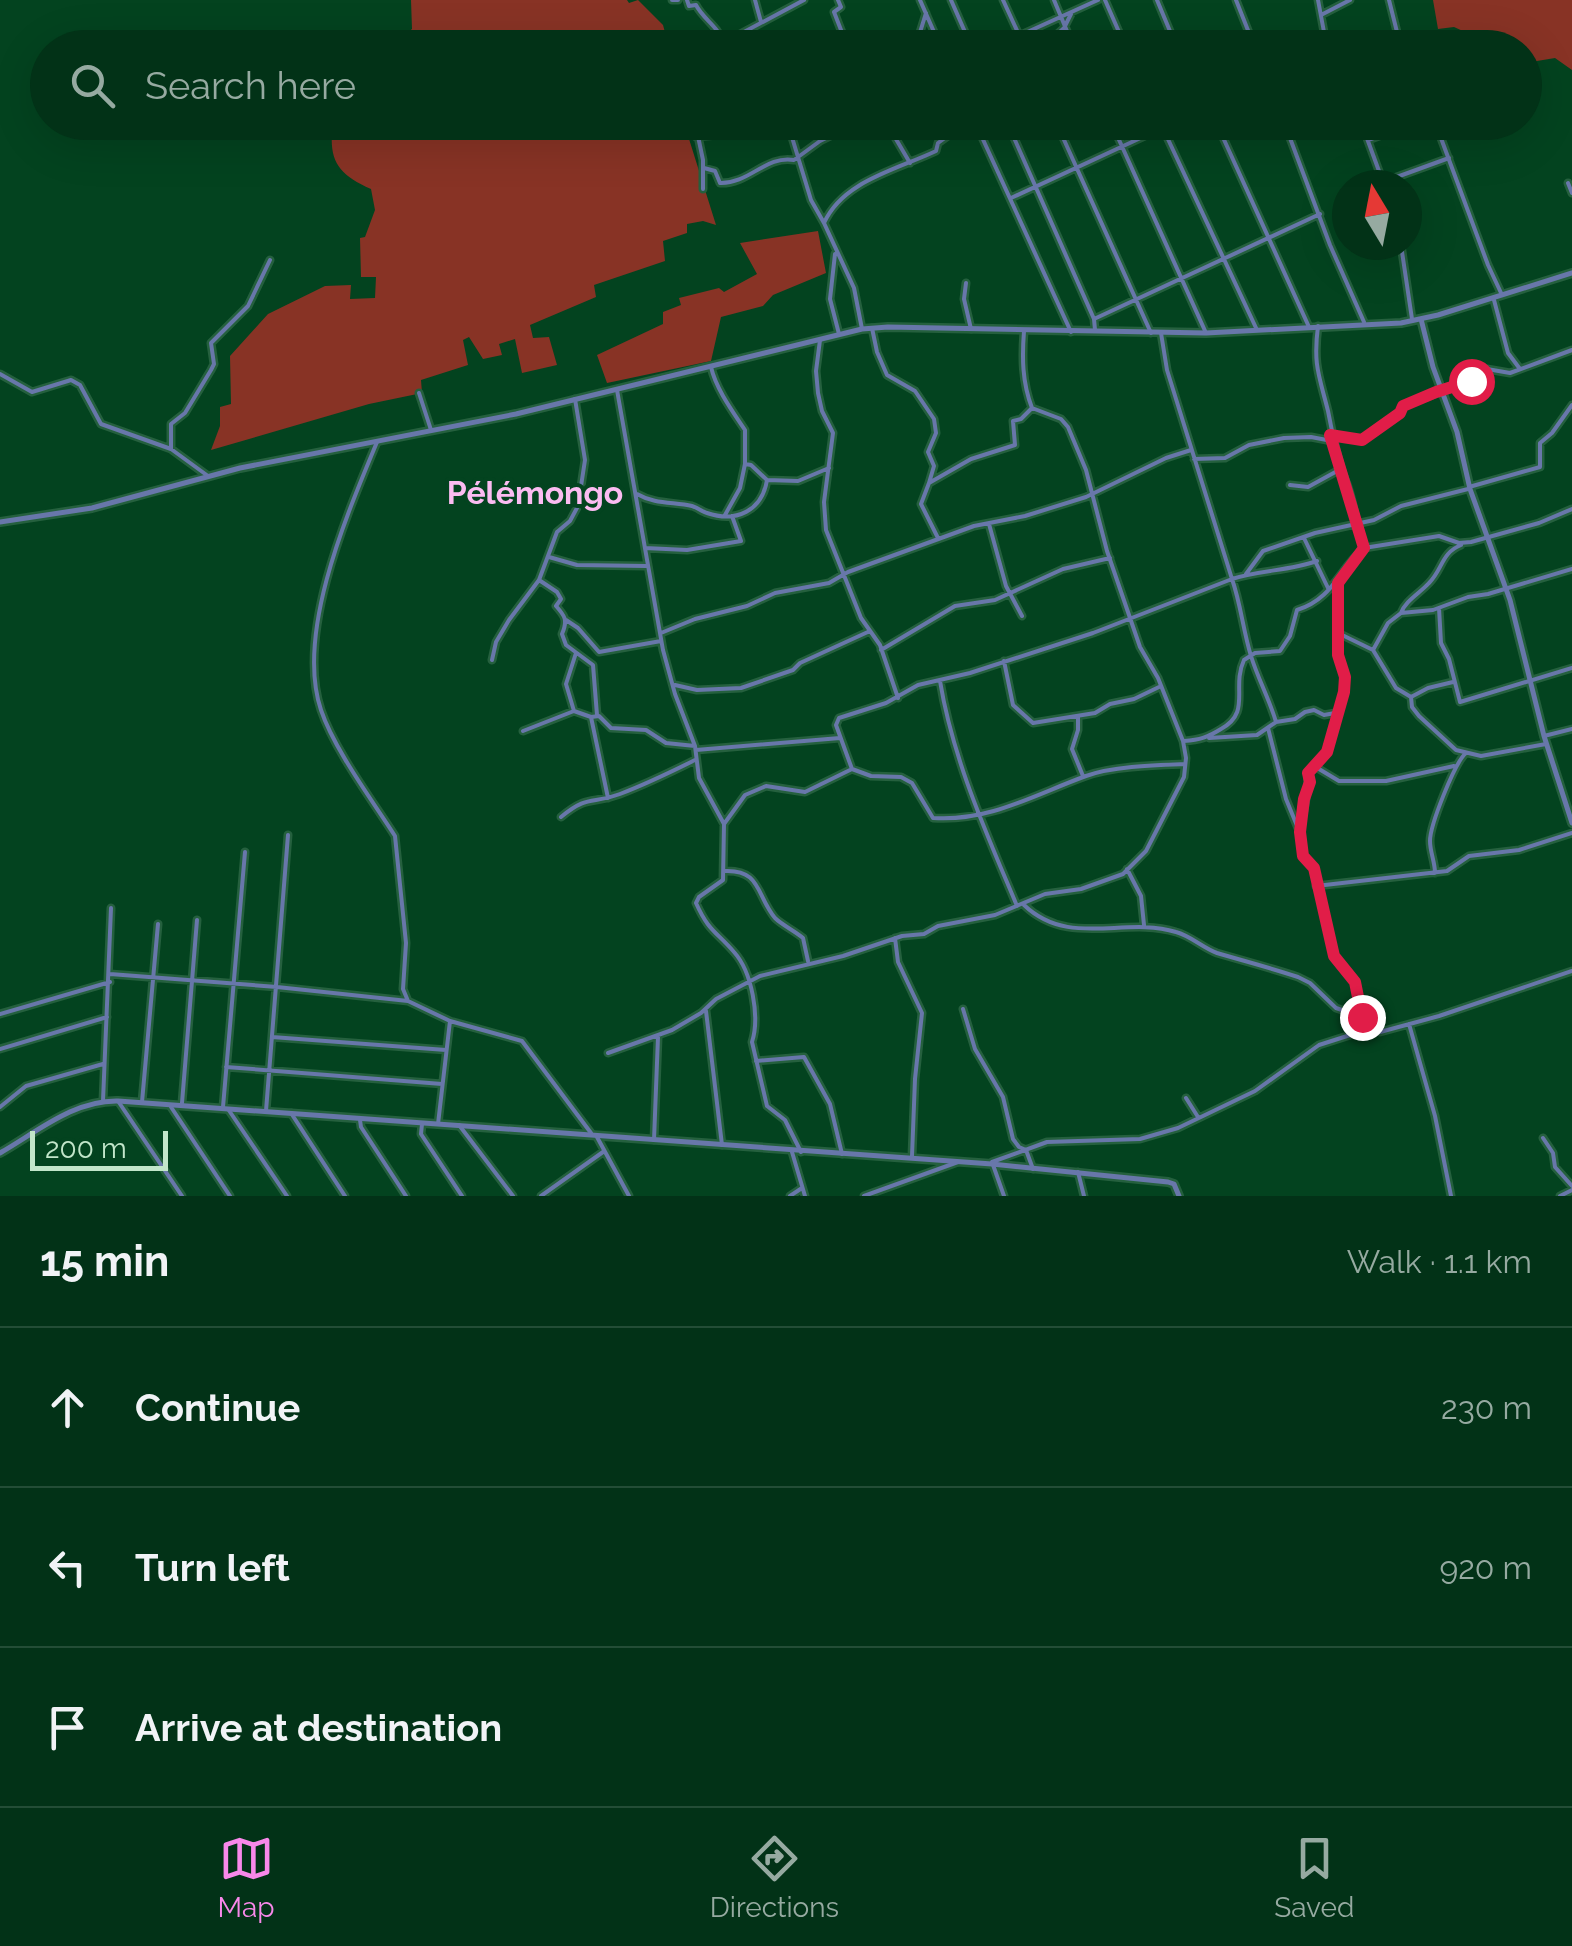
<!DOCTYPE html>
<html lang="en">
<head>
<meta charset="utf-8">
<style>
  :root { --surface:#023217; --page:#0c3a20; --text:#f1f3f6; --muted:#96aaa1; --line:#234d36; --accent:#f888ea }
  body { margin:0; font-family:Raleway,sans-serif; background:var(--page); color:var(--text) }
  .compass { position:absolute; left:1332px; top:170px; width:90px; height:90px; border-radius:50%; background:var(--surface); box-shadow:0 10px 40px #0002; rotate:350deg }
  .scale { position:absolute; left:30px; bottom:25px; width:138px; box-sizing:border-box; padding-left:10px; border:5px solid #c2e6ca; border-top:0; font-size:28px; line-height:35px; white-space:nowrap; color:#c2e6ca; -webkit-text-stroke:8px #03431f; paint-order:stroke }
  .stop { position:absolute; width:30px; height:30px; margin:-22px; border:8px solid #e11d48; border-radius:50%; background:#fff }
  .stop.end { background:#e11d48; border-color:#fff; box-shadow:0 2px 10px #0008 }
  .list { margin:0; padding:0; list-style:none }
  h2 { display:flex; justify-content:space-between; align-items:center; height:130px; margin:0; padding:0 40px; font-size:42px }
  h2 small { font-size:32px; font-weight:400; color:var(--muted) }
  .list li { display:grid; grid-template-columns:65px 1fr auto; gap:30px; align-items:center; box-sizing:border-box; height:160px; padding:0 40px; border-top:2px solid var(--line) }
  .list b { display:block; font-size:38px; white-space:nowrap }
  .list em { font-size:32px; font-style:normal; color:var(--muted) }
  .icon { flex:none; width:55px; height:55px; fill:none; stroke:currentColor; stroke-width:2; stroke-linecap:round; stroke-linejoin:round }
  .map { position:relative; flex:none; width:1572px; height:1196px; overflow:hidden }
  .search { position:absolute; background:var(--surface); box-shadow:0 10px 40px #0002; left:30px; right:30px; top:30px; height:110px; display:flex; align-items:center; gap:25px; box-sizing:border-box; padding:0 35px; border-radius:55px; color:var(--muted); font-size:38px }
  .sheet { height:610px; background:var(--surface) }
  nav { display:flex; justify-content:space-around; align-items:center; box-sizing:border-box; height:140px; border-top:2px solid var(--line); background:var(--surface); font-size:28px; color:var(--muted) }
  nav a { display:grid; justify-items:center; gap:5px }
  nav .on { color:var(--accent) }
  .map>svg:first-child { display:block }
</style>
</head>
<body>
<div class="map">
<svg width="1572" height="1196" viewBox="0 0 1572 1196">
  <rect width="100%" height="100%" fill="#03431f"/>
  <path fill="#883325" d="M411,0H627L629,3L638,0L663,25L669,47H389L412,29Z
    M1433,0H1572V70L1555,58L1525,63L1524,48L1471,47L1465,32L1454,27L1438,29Z
    M333,123H684L716,225L703,221L687,224V233L663,241L665,261L594,285L596,297L530,325L533,338L549,337L557,365L522,373L515,339L499,344L502,355L483,359L469,337L463,340L468,365L421,380L422,393L369,404L211,450L220,426V407L231,404L230,356L268,314L325,286L351,285L350,299L375,298L376,277H361L360,238L365,237L375,210L371,189C337,174 328,160 333,123Z
    M818,231L826,273L773,295L763,306L721,317L711,361L607,383L597,355L663,324V312L681,305L679,298L719,288L724,292L757,274L740,243Z"/>
  <g fill="none" stroke-linecap="round" stroke-linejoin="round">
    <defs>
      <path id="minor" d="M672,0H678
        M687,0L689,6L696,5C703,19 719,27 722,41
        M755,0L761,22
        M838,0L841,7L834,12L848,48
        M920,0L941,48
        M951,0L972,48
        M1003,0L1025,48
        M1054,0L1074,48
        M1105,0L1126,48
        M1157,0L1177,48
        M1236,0L1255,48
        M1318,0L1324,32L1331,48
        M1389,0L1401,48
        M1321,15L1350,0
        M714,48L804,0
        M829,48L842,32
        M903,48L917,42L926,13
        M992,48L1098,0
        M1042,48L1064,28L1071,14
        M1292,48L1323,32
        M1354,48L1397,35
        M695,122L703,160V189
        M886,122L910,163
        M975,122L1071,332
        M1007,122L1094,319L1095,330
        M1056,122L1151,333
        M1111,122L1206,333
        M1160,122L1257,330
        M1216,122L1309,327
        M1284,122L1330,245L1364,322
        M1361,122L1383,182L1449,158
        M1435,122L1488,265L1502,295
        M696,137L750,132L768,125L791,134L811,200L824,223
        M1368,140L1418,122
        M704,168L715,171L720,183C749,184 766,155 794,160L820,141L859,122
        M1568,183L1572,193
        M1011,198L1175,122
        M1401,245L1412,319
        M835,254L830,299L839,334
        M966,283L964,299L971,329
        M1494,300L1508,353L1520,369
        M1094,319L1320,214
        M1318,326C1313,365 1319,375 1328,411C1333,435 1336,456 1345,479C1355,501 1355,526 1364,548
        M872,328L877,352L887,375L915,391L934,419L936,433L928,452L934,466L929,483
        M862,329L854,288L824,223C843,181 896,170 936,151L938,143L949,135L958,122
        M820,340L816,371L818,393L822,411L833,433L824,502L826,530L861,618L880,645L898,698
        M711,367C716,389 733,412 745,430V464L751,465L767,480
        M0,374L32,392L71,380L80,385L101,424L171,449L208,476
        M617,390L663,650L675,694L695,746L699,778L724,824L723,880L699,897L696,903C709,932 716,931 734,952C752,972 760,1017 752,1042L767,1106L785,1120L801,1152
        M419,393L431,430
        M1330,435L1362,440L1400,413L1403,406L1480,377L1487,369L1510,373L1572,350
        M377,442C348,512 295,633 321,710C334,749 372,800 395,836L406,943L403,989L408,1001
        M171,449V424L185,413L211,370L214,364L211,343L248,306L270,260
        M1194,459L1225,458L1249,445L1284,438L1311,437L1332,441
        M1290,485L1308,487L1339,470
        M1469,487L1540,467V443L1552,433L1572,405
        M637,494C654,504 673,502 692,506C696,507 703,512 707,513C736,523 762,511 767,480L798,481L829,468
        M725,515L740,488L745,464
        M989,524L1006,586L1022,616
        M938,538L921,504L929,483L971,459L1015,445L1013,421L1021,419L1032,408
        M1304,538L1328,588
        M645,548L687,550L741,541L732,516
        M549,557L577,565L646,566
        M1246,574L1263,551L1315,533L1374,520L1401,506L1468,489
        M539,580L557,592L561,599L556,606C565,616 568,620 562,634L566,645L593,665L597,715
        M1439,608L1441,643L1449,659L1460,702L1572,668
        M1401,613C1405,601 1420,593 1429,583C1443,569 1441,553 1461,545
        M566,620L578,628L599,652L661,641
        M661,633L695,619L747,606L775,593L829,583L848,572L974,526L1025,516L1086,497L1166,458L1191,450
        M1338,633L1373,650L1396,688L1411,697L1412,707L1419,716L1456,750L1481,756L1546,744
        M881,650L955,606L995,600L1063,569L1110,558
        M1373,650L1388,623L1401,613L1433,610L1468,597L1488,594L1572,569
        M492,660L496,642L509,620L539,580L557,532L570,521L578,506L585,460L575,399
        M1004,661L1013,705L1033,723L1095,713L1110,704L1134,699L1159,687
        M940,681C953,760 986,832 1017,906
        M675,685L697,690L741,688L793,670L800,663L870,631
        M1411,697L1428,688L1453,682
        M574,711L591,717
        M1078,717V730L1072,749L1083,776
        M1276,722C1269,698 1258,679 1251,656C1243,630 1241,605 1232,579C1259,570 1289,571 1317,561
        M1268,728L1286,799L1300,833L1303,856L1314,868L1334,956L1355,982L1362,1017L1369,1029L1380,1032L1439,1016L1572,971
        M523,731L574,711L566,684L576,653
        M1544,736L1572,729
        M1209,738L1257,735L1276,722L1295,719L1305,712L1314,710L1324,715L1335,713
        M1184,741C1200,740 1208,737 1221,729C1252,712 1231,688 1244,660L1255,653L1280,651L1290,636L1297,610C1333,599 1339,569 1364,548L1439,536L1459,543L1471,542L1539,523L1572,509
        M696,750L840,738
        M1314,766L1339,781H1386L1454,766
        M852,769L836,725L839,718L886,703L918,685L970,673L1093,633L1232,579L1167,370L1161,333
        M608,798L591,717L599,716L611,728L646,730L666,743L695,746
        M561,817C589,794 591,805 620,794C646,784 671,772 695,760
        M724,824L745,795L766,786L805,792L852,769L871,776L901,777L912,783L933,818C989,822 1036,794 1086,776C1112,766 1157,765 1185,764
        M1300,829C1303,816 1310,784 1307,773L1327,752L1344,692L1345,677L1338,655L1337,583
        M1127,869L1141,896L1144,925
        M724,871C761,869 756,895 775,918C782,925 795,931 803,938L808,961
        M1435,873C1435,862 1430,852 1430,841C1430,825 1455,762 1466,753
        M1316,886L1447,871L1469,856L1519,850L1572,833
        M1024,905C1069,948 1124,916 1176,932C1191,936 1203,948 1217,953C1244,961 1271,968 1298,977L1310,983L1336,1008L1362,1017
        M895,938L898,962L922,1013L915,1079L912,1156
        M110,974L277,987L408,1001L450,1021L522,1041L591,1133
        M963,1009L975,1049L1003,1097L1013,1139L1019,1147L1026,1150L1033,1169
        M706,1011L722,1145
        M0,1014L110,982
        M1409,1024L1435,1116L1451,1196
        M272,1037L446,1050
        M0,1049L107,1017
        M608,1053L672,1030L701,1013L716,999L760,976L843,956L902,936L924,934L938,926L995,915L1045,894L1081,889L1123,874L1146,851L1184,777L1186,758L1183,741L1158,678L1140,647L1107,551L1086,470L1068,427L1061,419L1032,408C1022,382 1022,357 1024,331
        M756,1061L804,1057L830,1104L842,1154
        M226,1067L442,1084
        M1186,1098L1198,1117
        M103,1101L111,908
        M118,1101L182,1196
        M142,1102L158,924
        M182,1103L197,920
        M0,1107L26,1086L103,1064
        M171,1107L230,1196
        M223,1107L245,852
        M228,1109L287,1196
        M266,1111L288,835
        M291,1113L345,1196
        M360,1120L361,1127L406,1196
        M422,1124L421,1134L462,1196
        M438,1124L450,1021
        M459,1125L513,1196
        M597,1137L629,1196
        M1543,1138L1553,1153L1555,1167L1572,1186
        M654,1140L658,1037
        M792,1152L805,1196
        M1078,1172L1084,1196
        M541,1196L603,1152
        M790,1196L802,1188
        M864,1196L958,1162
        M1004,1196L992,1162L1047,1142L1140,1139L1178,1128L1255,1091L1319,1045L1369,1029
        M1560,1196L1572,1190"/>
      <path id="tertiary" d="M1421,319L1433,367L1457,432L1470,489L1510,600L1544,736L1572,823
        M0,522L92,508L240,468L516,414L862,329L888,327L1206,333L1401,323L1438,315L1572,273
        M0,1153C37,1132 74,1100 118,1101L992,1164L1168,1182L1174,1184L1179,1196"/>
    </defs>
    <use href="#minor" stroke="#25603e" stroke-width="9"/>
    <use href="#tertiary" stroke="#25603e" stroke-width="10"/>
    <use href="#minor" stroke="#6877aa" stroke-width="4"/>
    <use href="#tertiary" stroke="#6877aa" stroke-width="5"/>
  </g>
  <g fill="none" stroke-linecap="round" stroke-linejoin="round">
    <path stroke="#e11d48" stroke-width="12" d="M1362,1017L1355,982L1334,956L1314,868L1303,856L1300,832L1304,799L1310,782L1308,773L1327,752L1344,692L1345,677L1338,655V583L1364,548L1330,435L1362,440L1400,413L1403,406L1436,392L1471,381"/>
  </g>
  <g text-anchor="middle" dominant-baseline="central" stroke-width="8" stroke-linejoin="round" paint-order="stroke">
    <g font-size="32" font-weight="bold" fill="#fbbcf1" stroke="#03431f">
      <text x="535" y="492">Pélémongo</text>
    </g>
  </g>
</svg>
<svg class="compass" viewBox="-18 -18 36 36"><path d="M0-13l5 13h-10z" fill="#e53935"/><path d="M0 13l5-13h-10z" fill="#96aaa1"/></svg>
<div class="scale">200 m</div>
<div class="stop" style="left:1471px;top:381px"></div>
<div class="stop end" style="left:1362px;top:1017px"></div>
<div class="search"><svg class="icon" aria-label="search" viewBox="0 0 24 24"><circle cx="10" cy="10" r="6"/><path d="M15 15l6 6"/></svg>Search here</div>
</div>
<section class="sheet">
<h2>15 min<small>Walk · 1.1 km</small></h2>
<ul class="list">
<li><svg class="icon" aria-label="ahead" viewBox="0 0 24 24"><path d="M12 20V5M6 11l6-6 6 6"/></svg><div><b>Continue</b></div><em>230 m</em></li>
<li><svg class="icon" aria-label="left" viewBox="0 0 24 24"><path d="M17 20v-9H6M10 6l-5 5 5 5"/></svg><div><b>Turn left</b></div><em>920 m</em></li>
<li><svg class="icon" aria-label="arrive" viewBox="0 0 24 24"><path d="M6 21V4h12l-3 4 3 4H6"/></svg><div><b>Arrive at destination</b></div></li>
</ul>
</section>
<nav>
<a class="on"><svg class="icon" aria-label="map" viewBox="0 0 24 24"><path d="M3 6l6-2 6 2 6-2v14l-6 2-6-2-6 2zM9 4v14M15 6v14"/></svg>Map</a>
<a><svg class="icon" aria-label="directions" viewBox="0 0 24 24"><path d="M12 3l9 9-9 9-9-9zM9 14v-3h6M13 9l2 2-2 2"/></svg>Directions</a>
<a><svg class="icon" aria-label="saved" viewBox="0 0 24 24"><path d="M7 4h10v16l-5-4-5 4z"/></svg>Saved</a>
</nav>
</body>
</html>
